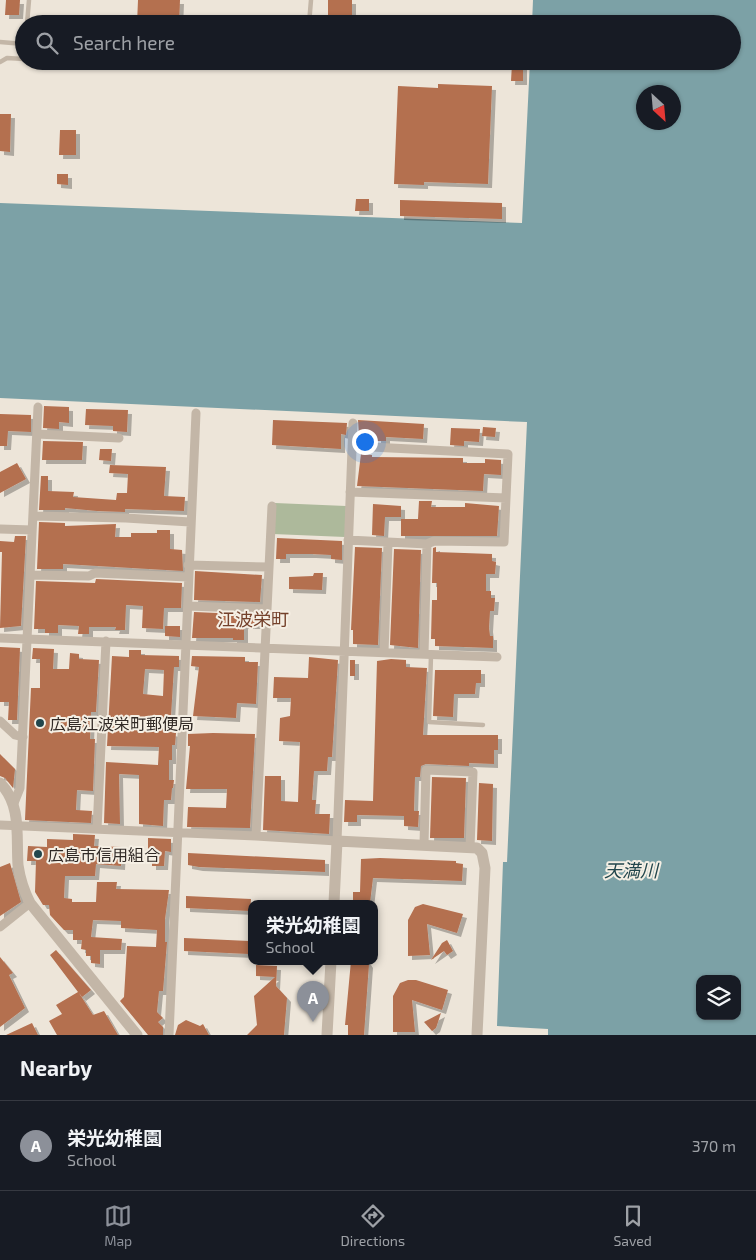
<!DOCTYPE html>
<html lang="en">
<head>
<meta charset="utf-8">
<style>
  :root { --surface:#171b24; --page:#242831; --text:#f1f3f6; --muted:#9ea1a6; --line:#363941; --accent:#8c9099 }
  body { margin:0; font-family:"Exo 2","Noto Sans JP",sans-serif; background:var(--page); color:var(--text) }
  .controls { position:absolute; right:15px; bottom:15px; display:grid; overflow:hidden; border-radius:10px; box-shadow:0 1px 4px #0004 }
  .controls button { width:45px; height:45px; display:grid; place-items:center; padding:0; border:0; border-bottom:1px solid var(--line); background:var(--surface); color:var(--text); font:25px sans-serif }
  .compass { position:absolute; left:636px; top:85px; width:45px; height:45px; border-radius:50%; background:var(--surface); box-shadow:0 1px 4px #0004; rotate:154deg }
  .you { position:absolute; left:364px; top:441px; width:18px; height:18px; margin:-12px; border:4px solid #fff; border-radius:50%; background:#1a73e8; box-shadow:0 0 0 8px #1a73e833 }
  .badge { display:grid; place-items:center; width:32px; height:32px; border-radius:50%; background:var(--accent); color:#fff; font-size:16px; font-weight:700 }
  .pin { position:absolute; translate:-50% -41px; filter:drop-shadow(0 1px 2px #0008) }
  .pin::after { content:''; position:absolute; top:26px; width:18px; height:15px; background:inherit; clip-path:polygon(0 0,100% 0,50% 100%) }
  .popup { position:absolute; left:248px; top:900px; width:130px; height:65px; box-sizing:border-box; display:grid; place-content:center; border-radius:10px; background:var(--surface); filter:drop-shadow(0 1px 4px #0005); font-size:16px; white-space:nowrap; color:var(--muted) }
  .popup b { font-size:19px; color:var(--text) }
  .popup::after { content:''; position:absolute; left:50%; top:100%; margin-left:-10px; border:10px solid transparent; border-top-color:var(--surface) }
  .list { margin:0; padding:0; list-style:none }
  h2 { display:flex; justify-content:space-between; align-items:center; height:65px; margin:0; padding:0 20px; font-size:21px }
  h2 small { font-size:16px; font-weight:400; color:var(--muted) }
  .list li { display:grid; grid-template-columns:32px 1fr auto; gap:15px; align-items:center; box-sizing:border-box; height:90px; padding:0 20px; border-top:1px solid var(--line) }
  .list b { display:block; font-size:19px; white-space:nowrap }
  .list p { margin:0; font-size:16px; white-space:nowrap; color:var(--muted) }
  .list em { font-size:16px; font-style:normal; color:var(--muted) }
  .icon { flex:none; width:28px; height:28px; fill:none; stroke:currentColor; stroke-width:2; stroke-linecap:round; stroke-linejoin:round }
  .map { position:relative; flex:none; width:756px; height:1035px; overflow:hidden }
  .search { position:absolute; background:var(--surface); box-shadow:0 1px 4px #0004; left:15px; right:15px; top:15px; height:55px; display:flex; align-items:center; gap:12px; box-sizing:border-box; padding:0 18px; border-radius:28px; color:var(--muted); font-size:19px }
  .sheet { height:155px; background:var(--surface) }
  nav { display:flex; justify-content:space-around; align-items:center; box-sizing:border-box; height:70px; border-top:1px solid var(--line); background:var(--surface); font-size:14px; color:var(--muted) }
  nav a { display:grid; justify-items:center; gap:2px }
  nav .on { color:var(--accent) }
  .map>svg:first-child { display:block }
</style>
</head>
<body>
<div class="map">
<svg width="756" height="1035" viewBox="0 0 756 1035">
  <defs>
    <filter id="shadow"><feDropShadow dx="4" dy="4" stdDeviation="0" flood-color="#0004"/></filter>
  </defs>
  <rect width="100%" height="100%" fill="#ede5d9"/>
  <path fill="#adb99b" d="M275,503L346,506L345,537L273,534Z"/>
  <path fill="#7ca1a6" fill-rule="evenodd" d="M533,0H756V1035H548V1029L497,1026L503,862H507L527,422L0,398V203L522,223L530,61H732V24H532ZM674,92V122H644V92ZM700,979H737V1016H700Z"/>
  <path fill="#b46f4f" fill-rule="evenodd" filter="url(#shadow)" d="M6,0H20L19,15H5Z
    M138,0H180L179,24H137Z
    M328,0H352V15H328Z
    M512,64H523V81H511Z
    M438,84L492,86L488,184L424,182V185L394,184L398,86L438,88Z
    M0,114H11L10,152L0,151Z
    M60,130H76V155H59Z
    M57,174H68V185L57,184Z
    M356,199H369V211H355Z
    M400,200L502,203V219L400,216Z
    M44,406L69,407V423L59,422V429L43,428Z
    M86,409L128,410L127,432L113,431V426L85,425Z
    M0,414L31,415V432L8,431L7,446H0Z
    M273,420L347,423L346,435L341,434V449L272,445Z
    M358,420L424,424L423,439L386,437V441H377V436L359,435Z
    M483,427L496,428L495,437L482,436Z
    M451,428L480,429L479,442L464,441V446L450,445Z
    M43,441L83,442L82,460H42Z
    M100,449H112L111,461L99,460Z
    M361,454L372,455V457L463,458V463H485V459L501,460V475L484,474L483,491L357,486Z
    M17,463L26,479L0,493V472Z
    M110,465L166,467L164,496L185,497L184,511L125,509V512L97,511L65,508V510H39L41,476H48V491L74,492L73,497L116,500L117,493H127L128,474L109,473Z
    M419,501H432L431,507H465V503L499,506L497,536H401V519H418Z
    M373,504L401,506V517H385L384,536L372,535Z
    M39,522L65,523V526L116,524L115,537H131V533H157V530H170V549L182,550L183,571L63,564V569H37Z
    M15,536H26L21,626L0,628L2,552H0V541L14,542Z
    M277,538L342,541V560L331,559V555L312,554H286V559H276Z
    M355,547L382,548L378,645L353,644V630H351Z
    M436,547V552L492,554V561L496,562L495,574H486V591H491V598H495L494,611H490L489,628L490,636H493V648L435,646V639H431L432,600H437V583H432L433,548Z
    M394,549L421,550L418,648L390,645Z
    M195,571L262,575L260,602L194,600Z
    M314,573H323L322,590L289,589V577L313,576Z
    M96,579L182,583L181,608H164L163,629L142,628L143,606L126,605L125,630H115L116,627H89V634H78L79,626L58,625V633H45V629H34L36,581L95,583Z
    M194,612L260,615V625H244V640H233V638H192Z
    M165,626H180V637L165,636Z
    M0,647L20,648L17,720H8L9,702H0Z
    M33,648L54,649L53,669H69L70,653L79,654V659L99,660L96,712H91L90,739H95L93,791L77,790L76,810L92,811L91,823L25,820L31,688H40V659H32Z
    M129,650H141V655L179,656V667H174L170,732L176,733L175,745H172V760H169V780H174L173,788H172L171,800H164L163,826L139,824V775L119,774L120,824L104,823L106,762L158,765L159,747L107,746L112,656L129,657ZM145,669L164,670L163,696L143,694Z
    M192,656L245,657V662H258L256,704L237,703L236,718L193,716L199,667L191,666Z
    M309,657L338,660L332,757H328L327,771H314L312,800H316L315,814H330L329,834L263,830L265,776H281V801L298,802L300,742L279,741L280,718L290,716L291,698H273L274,677L308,678Z
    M391,659L406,660V667L427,668L423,735H498V750H494V764L469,763V766L426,764L421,766L420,777H415L414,811H419L418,827L404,826V816L357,815V822H344L345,800L373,801L377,661Z
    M350,660H355V676H350Z
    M435,670H481V683H476L475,694H454L453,717L433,716Z
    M213,733L255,734L250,828L187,827L188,807L226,808L227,789H186L190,746H188V734Z
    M0,754L15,769L13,788L5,778L0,776Z
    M432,777L466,778L464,838H430Z
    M479,783L493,784L492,841L477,840Z
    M73,834L95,835L94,846L122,847L121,866L96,864L95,876H65L64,898L72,899V902H96L97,882H117L116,889L169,890L165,919V942H167L163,991H159L157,1012L163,1018L158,1022L163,1027V1035H148L120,1001L124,997L127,946L156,947L157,930L121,928V921L93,920L91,937L122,939L121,950H100V964L91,963V956H86V950L81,949L82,940H73V930H64L50,915L49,905H43L35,892L36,861H27L28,846L47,847V839L73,840Z
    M148,838L171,839V852L165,851L164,866H152V851H148Z
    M188,853L325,860V872L199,867L188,865Z
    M380,858L456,861V863L463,864L462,881L373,878L370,903H353V892H360L361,859Z
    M10,863L21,902L0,916V867Z
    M186,896L251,899L250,911L186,908Z
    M423,904L463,914L457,933L427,924L430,955L408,956V920L415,907Z
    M184,938L249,941V954L184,951Z
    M447,940L453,951L447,955L444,951L431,960L442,943Z
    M56,950L91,990L82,997L79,993L93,1015L104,1011L118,1035H57L49,1021L62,1014L56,1005L78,992L50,955Z
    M0,957L13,973L9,975L25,1008L0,1027Z
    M351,961H367L369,964L364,1035H348V1025H345Z
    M256,965L277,966L276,986L287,998L284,1035H247L257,1025L254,996L275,977L256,976Z
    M408,980H416L448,990L442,1010L412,1000L415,1032H393V996L400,983Z
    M441,1013L436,1028L432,1031L424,1022Z
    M186,1020L200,1026L203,1024L209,1035H175L178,1025Z
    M32,1023L38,1035H6Z"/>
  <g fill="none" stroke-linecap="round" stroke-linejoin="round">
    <path stroke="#c3b6a7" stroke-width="4.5" d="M27,24L29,0
      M309,24L311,0
      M0,42L24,44
      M92,61L283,67L298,61
      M0,62L7,58L24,59
      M431,655L429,722L483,725"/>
    <path stroke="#c3b6a7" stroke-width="9" d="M37,434L119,438
      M352,446L508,454L504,542L434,541L427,544
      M350,492L506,498
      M33,516L126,518L190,522
      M0,529L32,530
      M348,540L427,544L424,654
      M188,565L269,567
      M30,575L89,576L95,573L188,577
      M188,606L267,609
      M0,638L497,657
      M384,652L388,543
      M0,721L15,735L23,737
      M14,803L20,788L38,407
      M0,825L256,836L337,841L353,423
      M97,829L106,641
      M256,836L272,506
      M424,844L426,770L473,772L470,847
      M0,927L30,903
      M169,1035L196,413"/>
    <path stroke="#c3b6a7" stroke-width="11" d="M0,783C22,805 16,837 18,865C20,879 24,891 30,903L137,1035
      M334,903L337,841L477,848L482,853L485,868L477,1035
      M327,1035L331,961"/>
  </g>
  <g fill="#22464c" stroke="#f5efe4" stroke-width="2">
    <circle cx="40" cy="723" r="5"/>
    <circle cx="38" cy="854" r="5"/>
  </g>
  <g text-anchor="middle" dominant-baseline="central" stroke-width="4" stroke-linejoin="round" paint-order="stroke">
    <g font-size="16" fill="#312a26" stroke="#f5efe4" text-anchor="start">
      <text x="50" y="723">広島江波栄町郵便局</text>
      <text x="48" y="854">広島市信用組合</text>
    </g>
    <g font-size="18" fill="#74412b" stroke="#f5efe4">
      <text x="253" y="619">江波栄町</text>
    </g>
    <g font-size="18" font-style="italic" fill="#22464c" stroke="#f5efe4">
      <text x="631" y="870">天満川</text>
    </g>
  </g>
</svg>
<div class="controls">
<button><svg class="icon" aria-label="layers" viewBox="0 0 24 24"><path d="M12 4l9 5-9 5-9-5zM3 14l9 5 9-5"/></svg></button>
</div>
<svg class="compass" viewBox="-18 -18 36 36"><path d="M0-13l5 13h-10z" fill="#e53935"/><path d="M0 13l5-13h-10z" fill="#9ea1a6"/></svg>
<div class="you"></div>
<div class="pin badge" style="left:313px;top:1022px">A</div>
<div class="popup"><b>栄光幼稚園</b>School</div>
<div class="search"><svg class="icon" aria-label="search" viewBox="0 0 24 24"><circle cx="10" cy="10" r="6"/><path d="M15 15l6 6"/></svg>Search here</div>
</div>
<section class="sheet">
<h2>Nearby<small></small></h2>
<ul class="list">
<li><span class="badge">A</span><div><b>栄光幼稚園</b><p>School</p></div><em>370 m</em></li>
</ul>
</section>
<nav>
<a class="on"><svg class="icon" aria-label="map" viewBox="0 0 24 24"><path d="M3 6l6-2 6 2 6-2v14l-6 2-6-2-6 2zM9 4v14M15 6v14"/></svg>Map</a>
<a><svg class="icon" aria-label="directions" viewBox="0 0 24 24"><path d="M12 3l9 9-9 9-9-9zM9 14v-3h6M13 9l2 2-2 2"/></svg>Directions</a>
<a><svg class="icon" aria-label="saved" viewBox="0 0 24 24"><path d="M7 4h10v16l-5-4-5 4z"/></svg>Saved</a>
</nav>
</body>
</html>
